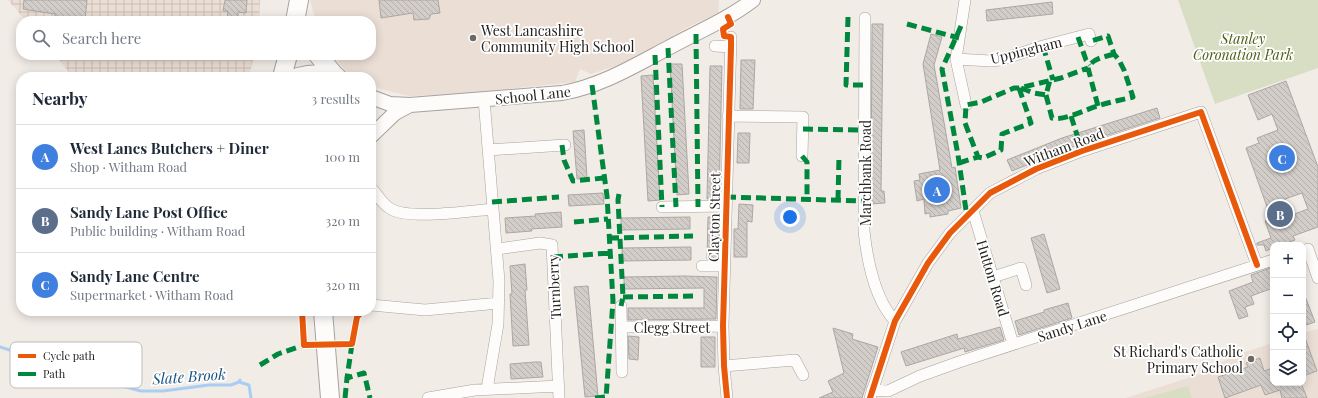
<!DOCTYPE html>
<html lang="en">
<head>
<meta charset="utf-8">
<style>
  :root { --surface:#fff; --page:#f6f6f7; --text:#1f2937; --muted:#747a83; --line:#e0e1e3; --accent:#0b8043 }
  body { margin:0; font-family:"Playfair Display",serif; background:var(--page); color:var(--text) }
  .controls { position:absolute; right:12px; bottom:12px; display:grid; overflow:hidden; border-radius:8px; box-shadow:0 2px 10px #0003 }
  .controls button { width:36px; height:36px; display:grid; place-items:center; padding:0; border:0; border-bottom:1px solid var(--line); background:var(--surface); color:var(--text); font:20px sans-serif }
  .you { position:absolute; left:790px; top:217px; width:14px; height:14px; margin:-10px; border:3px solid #fff; border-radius:50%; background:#1a73e8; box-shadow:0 0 0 6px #1a73e833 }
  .badge { display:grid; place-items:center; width:26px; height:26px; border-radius:50%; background:var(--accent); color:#fff; font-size:13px; font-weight:700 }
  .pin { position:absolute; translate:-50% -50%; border:2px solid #fff; box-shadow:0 1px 4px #0006 }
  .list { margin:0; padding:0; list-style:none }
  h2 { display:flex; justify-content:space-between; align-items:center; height:52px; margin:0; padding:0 16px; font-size:17px }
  h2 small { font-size:13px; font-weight:400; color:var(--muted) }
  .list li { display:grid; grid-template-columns:26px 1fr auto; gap:12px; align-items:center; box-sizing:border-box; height:64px; padding:0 16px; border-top:1px solid var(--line) }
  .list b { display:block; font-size:15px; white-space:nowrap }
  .list p { margin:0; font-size:13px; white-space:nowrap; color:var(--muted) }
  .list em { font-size:13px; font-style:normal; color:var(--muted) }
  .icon { flex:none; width:22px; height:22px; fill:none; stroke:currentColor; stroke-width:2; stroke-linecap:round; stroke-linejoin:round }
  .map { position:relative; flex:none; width:1318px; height:398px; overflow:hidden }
  .search { position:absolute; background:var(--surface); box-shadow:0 2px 10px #0003; left:16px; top:16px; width:360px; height:44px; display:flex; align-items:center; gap:10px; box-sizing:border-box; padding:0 14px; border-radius:16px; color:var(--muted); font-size:15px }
  .panel { position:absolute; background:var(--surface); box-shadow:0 2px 10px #0003; left:16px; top:72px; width:360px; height:244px; border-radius:16px }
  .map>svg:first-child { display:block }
</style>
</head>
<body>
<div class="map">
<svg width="1318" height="398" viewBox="0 0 1318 398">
  <defs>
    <pattern id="industrial-grid" width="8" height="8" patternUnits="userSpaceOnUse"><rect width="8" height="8" fill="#ebded5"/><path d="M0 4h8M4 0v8" fill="none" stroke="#c9beb6"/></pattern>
    <pattern id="building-back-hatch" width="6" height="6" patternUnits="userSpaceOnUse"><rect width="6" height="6" fill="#d2cdc9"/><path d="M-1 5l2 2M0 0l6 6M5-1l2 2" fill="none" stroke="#b4b0ac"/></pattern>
  </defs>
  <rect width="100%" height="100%" fill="#f2ece7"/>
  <path fill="url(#industrial-grid)" d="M8,0H260L259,21H26Z
    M55,55H254L249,77H73Z"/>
  <path fill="#ebded5" d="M310,0H719L718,13L688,27L656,46L621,64L591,74L580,69L575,82L458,94L410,96L381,89L371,84V77H354L347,74L334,55H371V21H316Z
    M1318,329V398H1126L1212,370V366L1245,352L1273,343V383H1303V333Z"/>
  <path fill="#d7dec3" d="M1178,0H1318V68L1215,104Z
    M1188,386L1192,398H1145Z"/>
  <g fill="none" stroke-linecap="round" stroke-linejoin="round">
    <path stroke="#a9cef2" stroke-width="3" d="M0,347L122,386L141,391H163L209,385H231L239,382L240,380
      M239,382L249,385L251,398"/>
  </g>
  <path fill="url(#building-back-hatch)" stroke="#aba7a3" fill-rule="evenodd" d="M24,0H87L85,21H55V14L23,9Z
    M225,0H247L246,13L238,12V21H227L228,11H223Z
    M379,0H438L440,13L431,14L429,19L414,20L413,13L381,18Z
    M1052,2L1053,14L987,21L986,10Z
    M872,24H883L881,191H884L885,203L871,204Z
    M931,34L942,37L934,65L952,168L955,167L961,208L948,211V214L930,217V213L925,214L924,199L917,201L914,181L920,180L919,174L940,170L923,64Z
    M741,60H755L753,109H740Z
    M670,64H682L689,194L677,195Z
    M710,66H722L719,199H707Z
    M653,75L660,200L648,201L641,76Z
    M1286,81L1318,167V227L1293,236L1295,240L1281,245H1273V248L1266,251L1264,245H1257V243L1271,238L1265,221L1271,218L1246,148L1259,143L1257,138L1278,130L1272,114L1258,120L1248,95ZM1302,193L1308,209L1292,215L1285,199Z
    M1157,108L1160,118L1080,144L1012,171L1007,160L1062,138Z
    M584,130L587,178L577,179L573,131Z
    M738,133H750L749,163H737Z
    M603,193L604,204L569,206L568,195Z
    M739,204L753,205L752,222L747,221V257H734V229H738Z
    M561,212L562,227L531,229L532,231L506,233L505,218L536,216L535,214Z
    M690,217V229L621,230V218Z
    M708,217H719L718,259H707Z
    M1044,234L1060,289L1047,293L1031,238Z
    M691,247V260L622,261V248Z
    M525,264L527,290H525L529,345L513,346L510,294H512L510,266Z
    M1273,267V288L1251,296L1254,304L1245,307L1248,316L1239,319L1229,291L1253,282L1251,275Z
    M684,276L717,277L716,319L628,320V308H704V288L624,289V277Z
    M588,286L598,396L585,397L574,287Z
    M1303,291L1315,322L1303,326Z
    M1068,303L1072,318L1019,335L1015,321L1044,312V310Z
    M1000,327L1004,340L965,352L964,348L906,366L901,352L957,334L958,339Z
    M833,328L853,334L852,339L878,347L862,398H819L833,392L828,381L844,373Z
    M1303,335H1304L1317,371L1303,376Z
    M628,336L639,337L638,360L629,359Z
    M701,337H715V367H701Z
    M1260,358L1264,371L1273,368V383H1301L1307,398H1282L1280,390L1265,395L1261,385L1225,398L1218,377L1248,367L1246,363Z
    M535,362H541L543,377L511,379L510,364Z"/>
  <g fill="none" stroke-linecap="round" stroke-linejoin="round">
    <defs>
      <path id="minor" d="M965,0L956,59L966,105
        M865,18L864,231C867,259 875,300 895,321
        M715,46L731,47
        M956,59L991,61L1000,60L1043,46L1089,34L1091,41
        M484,99L499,281L498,324L487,389
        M728,116L803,117L802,156
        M488,150L565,145
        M374,191C379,197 383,205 391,209C409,220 470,211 493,209
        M662,207L726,206
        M973,211L1013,344
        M497,249L540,243L552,245L559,398
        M1303,251L1308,249L1318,278
        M702,266H724
        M993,277L1021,268L1026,285
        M371,305L425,310L499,303
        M621,306L622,372
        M622,327L723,326
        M724,366L795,360L803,375
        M872,390L888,391L920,376L959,362L1273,260
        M428,398L475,390L559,386
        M727,398L724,366L723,326L731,37
        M870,398L895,321L928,263L950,233L990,193L1036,169L1082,151L1201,112L1257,265"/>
      <path id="tertiary" d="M371,97L390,104L410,105L562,93C601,86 634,66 668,48C697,32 727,20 753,0
        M371,136L395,113L410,105"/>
      <path id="primary" d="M295,21L299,0
        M318,55L336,77
        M282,77L288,55
        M298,77C312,73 323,73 337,77
        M323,311L330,398"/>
    </defs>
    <use href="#minor" stroke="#a6a29e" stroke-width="12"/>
    <use href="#tertiary" stroke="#a6a29e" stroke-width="16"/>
    <use href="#primary" stroke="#a6a29e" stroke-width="20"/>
    <use href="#minor" stroke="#fdfcfb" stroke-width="11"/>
    <use href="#tertiary" stroke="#fdfcfb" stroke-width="14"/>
    <use href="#primary" stroke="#fdfcfb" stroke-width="18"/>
    <path stroke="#00873e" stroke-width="5" stroke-dasharray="10 5" stroke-linecap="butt" d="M848,17L846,85H865
      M907,24L959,38
      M961,26L942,69L958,155L967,217
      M696,34L698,207
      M1078,37L1086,60L1090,65
      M1043,46L1053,80
      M668,48L676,207
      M655,55L662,207
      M592,85L607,196L613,301L606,398
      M1019,88L1031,123L1002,134L1001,150L983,158L978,157L965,123L966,105L981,102L1014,88H1019L1061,78L1088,68
      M1021,88L1034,93L1046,95L1050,80
      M1046,95L1052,118C1065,121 1086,109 1098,106C1110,102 1121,100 1133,97L1124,70L1119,60L1114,54L1108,36L1091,41
      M1098,106L1088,68C1093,58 1104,57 1114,54
      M1071,116L1082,151
      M803,129L865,130
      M562,145L564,160L573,181L604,178
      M802,156L807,162V199
      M959,163L978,157
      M619,194L618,200L623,297L621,306
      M726,197L864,201
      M838,200L839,156
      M492,202L559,197
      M574,222L608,219
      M609,238L693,236
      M553,257L610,253
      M623,297L694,296
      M352,344L347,378L364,373L370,398
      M260,365L278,354L304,345
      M345,398L347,378
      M595,398L606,397"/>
    <defs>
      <path id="cycleway" d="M302,311L304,345L352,344L357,317L363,311
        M727,398L724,366L723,326L731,47V37L724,36L723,29L731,24L728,17
        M870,398L895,321L928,263L950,233L990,193L1036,169L1082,151L1201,112L1257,265"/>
    </defs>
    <use href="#cycleway" stroke="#fff" stroke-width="8"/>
    <use href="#cycleway" stroke="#e8590c" stroke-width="6"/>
  </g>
  <g fill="#6d6864" stroke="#fff" stroke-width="1.5">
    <circle cx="473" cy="38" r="4"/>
    <circle cx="1251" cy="359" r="4"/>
  </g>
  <g text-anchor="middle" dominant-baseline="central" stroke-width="3.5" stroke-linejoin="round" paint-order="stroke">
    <g font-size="14" fill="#25211e" stroke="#fff" text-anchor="start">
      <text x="481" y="30">West Lancashire<tspan x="481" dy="16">Community High School</tspan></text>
      <text x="1243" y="351" text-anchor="end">St Richard's Catholic<tspan x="1243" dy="16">Primary School</tspan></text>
    </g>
    <g font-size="14" font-style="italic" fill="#4a6016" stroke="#fff">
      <text x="1243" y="38">Stanley<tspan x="1243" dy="16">Coronation Park</tspan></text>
    </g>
    <g font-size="14" fill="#25211e" stroke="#fff">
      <text transform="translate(1026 50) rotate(-14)">Uppingham</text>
      <text transform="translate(533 95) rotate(-6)">School Lane</text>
      <text transform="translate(1064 147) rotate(-21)">Witham Road</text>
      <text transform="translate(865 173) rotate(-90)">Marchbank Road</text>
      <text transform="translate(714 217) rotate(-89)">Clayton Street</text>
      <text transform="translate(993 278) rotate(73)">Hutton Road</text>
      <text transform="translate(554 287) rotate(-93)">Turnberry</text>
      <text transform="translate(1072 326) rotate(-18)">Sandy Lane</text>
      <text x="672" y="327">Clegg Street</text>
    </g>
    <g font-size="15" font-style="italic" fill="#165182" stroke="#fff">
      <text transform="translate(189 376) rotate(-4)">Slate Brook</text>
    </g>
  </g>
  <rect x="10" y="342" width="132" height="46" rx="6" fill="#fff" stroke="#bebcbc" stroke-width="1"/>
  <rect x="18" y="354" width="18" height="4" fill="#e8590c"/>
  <rect x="18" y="372" width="18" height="4" fill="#00873e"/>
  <g font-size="11" fill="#25211e">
    <text x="43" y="360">Cycle path</text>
    <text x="43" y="378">Path</text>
  </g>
</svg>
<div class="controls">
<button>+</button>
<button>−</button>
<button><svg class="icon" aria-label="locate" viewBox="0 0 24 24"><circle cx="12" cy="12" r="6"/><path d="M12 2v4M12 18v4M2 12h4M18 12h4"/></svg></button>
<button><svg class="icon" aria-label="layers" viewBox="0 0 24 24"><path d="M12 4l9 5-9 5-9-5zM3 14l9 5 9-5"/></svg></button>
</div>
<div class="you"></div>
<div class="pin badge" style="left:937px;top:190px;background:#3f7fe0">A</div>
<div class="pin badge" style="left:1280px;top:214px;background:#5c6f8a">B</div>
<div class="pin badge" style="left:1282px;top:158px;background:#3f7fe0">C</div>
<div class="search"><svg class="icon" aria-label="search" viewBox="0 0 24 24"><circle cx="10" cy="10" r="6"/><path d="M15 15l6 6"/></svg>Search here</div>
<section class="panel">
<h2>Nearby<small>3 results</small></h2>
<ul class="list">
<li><span class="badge" style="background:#3f7fe0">A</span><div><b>West Lancs Butchers + Diner</b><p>Shop · Witham Road</p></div><em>100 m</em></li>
<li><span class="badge" style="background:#5c6f8a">B</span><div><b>Sandy Lane Post Office</b><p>Public building · Witham Road</p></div><em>320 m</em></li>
<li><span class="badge" style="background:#3f7fe0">C</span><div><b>Sandy Lane Centre</b><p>Supermarket · Witham Road</p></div><em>320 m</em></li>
</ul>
</section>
</div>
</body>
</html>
